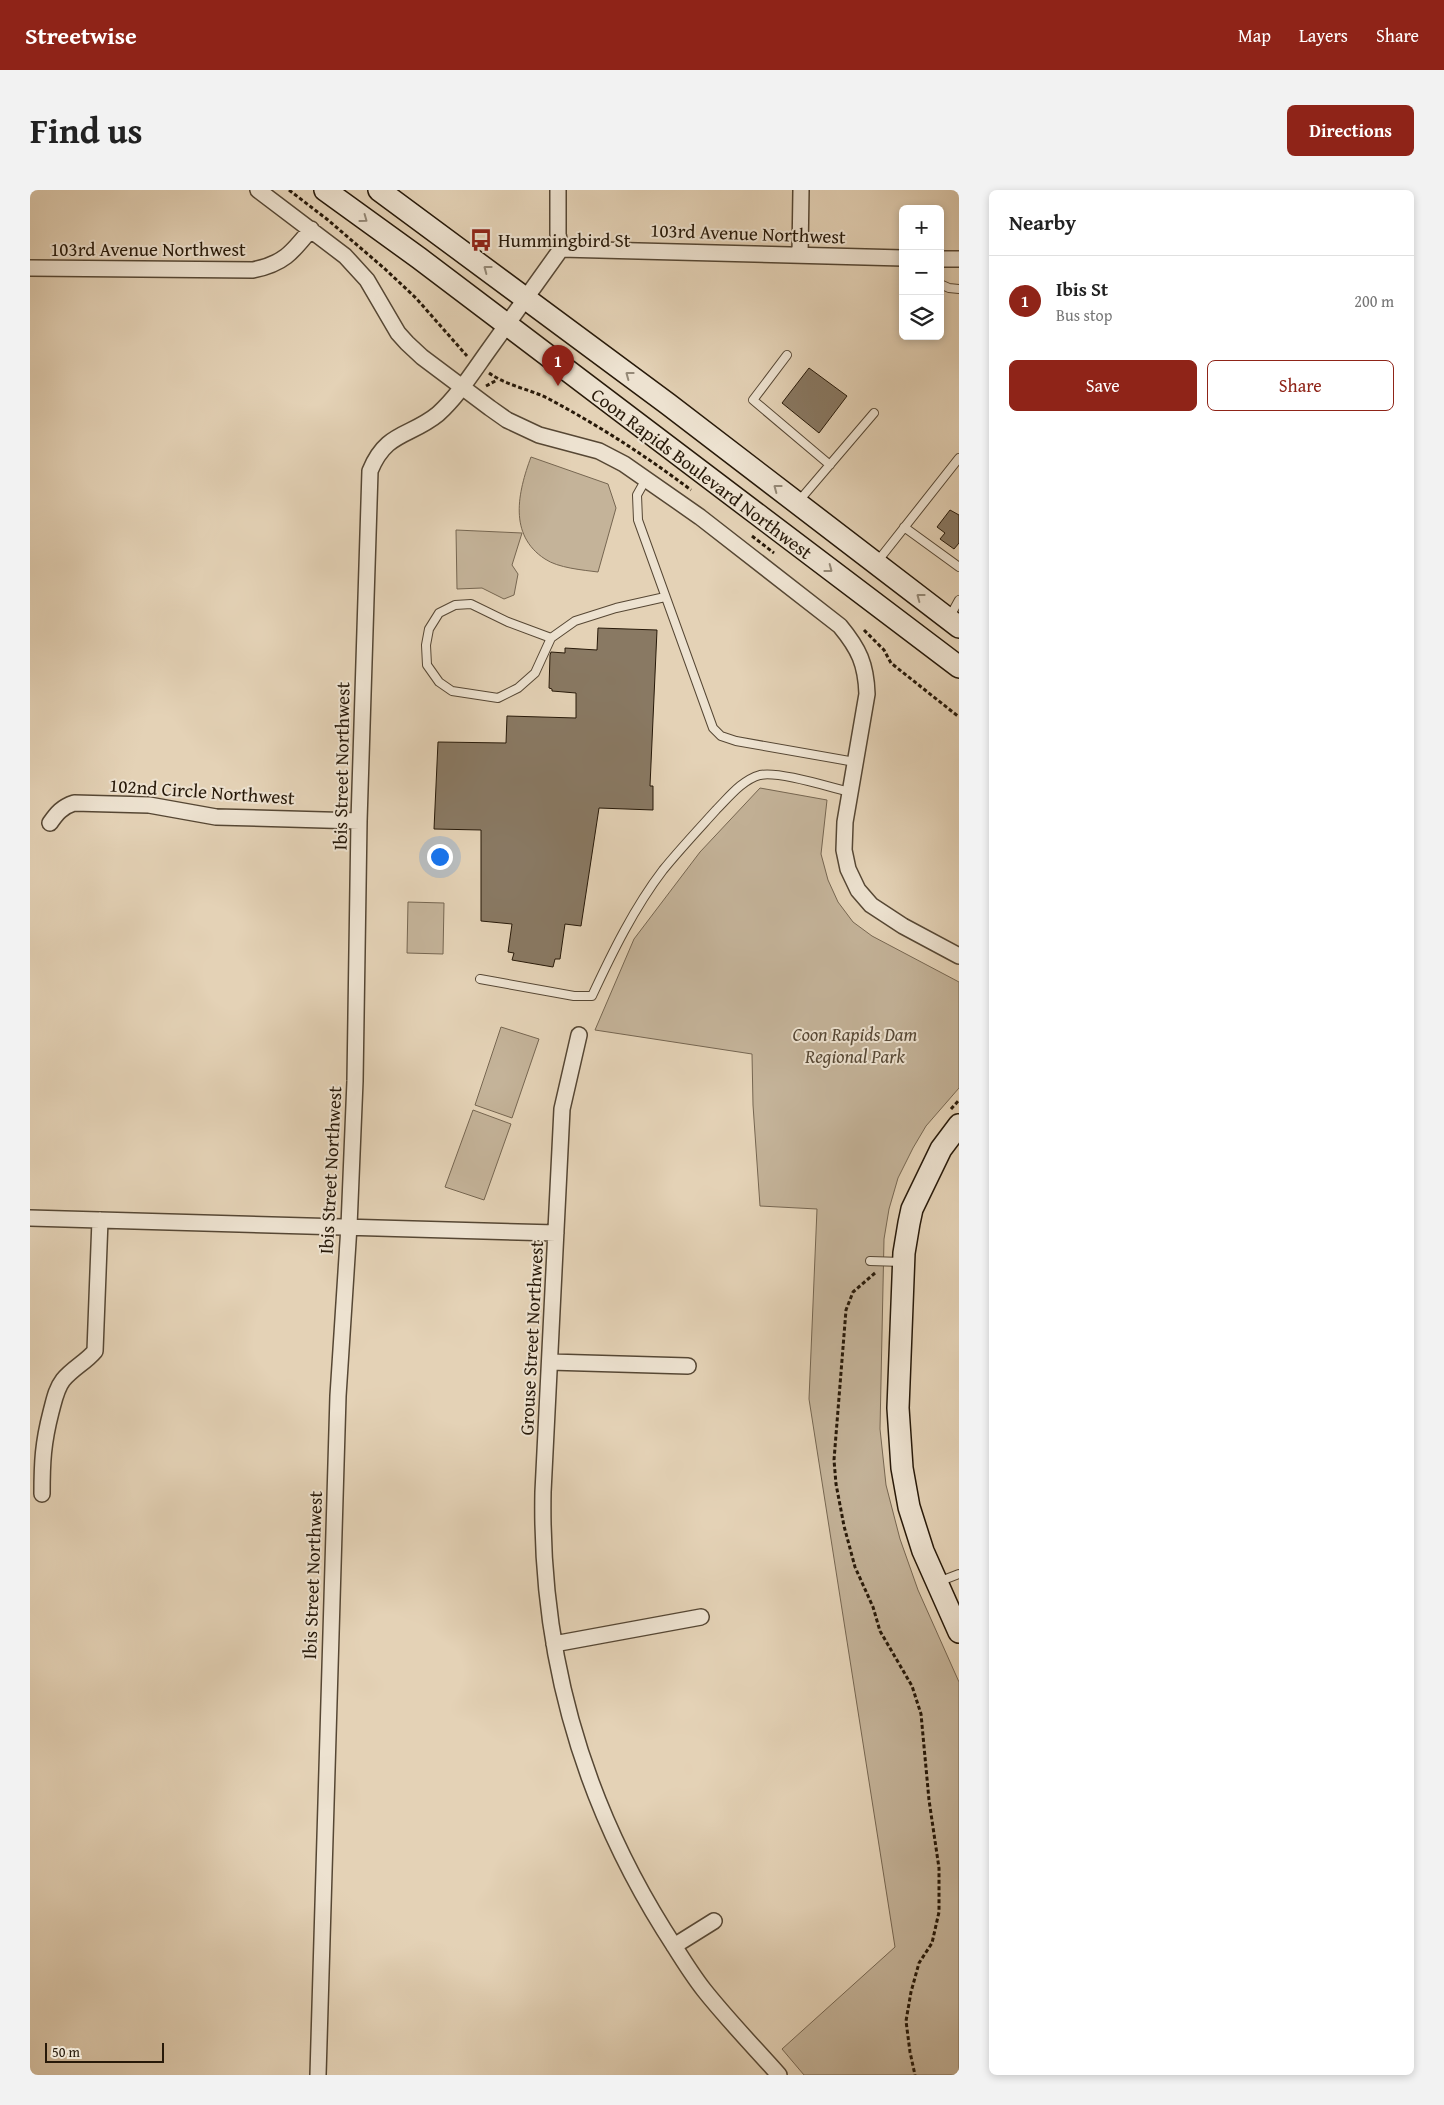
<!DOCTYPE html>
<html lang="en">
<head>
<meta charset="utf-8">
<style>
  :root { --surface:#fff; --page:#f2f2f2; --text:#222; --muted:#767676; --line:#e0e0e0; --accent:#8f2418 }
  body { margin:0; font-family:"Gentium Book Plus",serif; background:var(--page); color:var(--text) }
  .controls { position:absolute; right:15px; top:15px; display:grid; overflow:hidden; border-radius:8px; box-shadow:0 2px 8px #0003 }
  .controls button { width:45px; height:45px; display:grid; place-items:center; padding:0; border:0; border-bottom:1px solid var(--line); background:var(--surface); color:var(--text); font:25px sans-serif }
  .scale { position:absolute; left:15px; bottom:12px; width:119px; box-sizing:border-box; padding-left:5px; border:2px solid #271909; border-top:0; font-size:14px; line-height:18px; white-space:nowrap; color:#271909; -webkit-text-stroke:4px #ede2d0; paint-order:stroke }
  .you { position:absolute; left:409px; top:666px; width:18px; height:18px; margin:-12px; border:4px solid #fff; border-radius:50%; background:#1a73e8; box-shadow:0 0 0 8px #1a73e833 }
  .badge { display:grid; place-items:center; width:32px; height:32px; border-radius:50%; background:var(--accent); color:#fff; font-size:16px; font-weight:700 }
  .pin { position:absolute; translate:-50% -41px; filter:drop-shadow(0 1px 2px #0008) }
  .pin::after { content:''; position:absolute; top:26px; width:18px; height:15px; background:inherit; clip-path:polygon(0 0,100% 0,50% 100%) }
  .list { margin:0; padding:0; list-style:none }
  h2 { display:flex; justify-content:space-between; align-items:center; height:65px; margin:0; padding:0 20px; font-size:21px }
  h2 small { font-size:16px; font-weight:400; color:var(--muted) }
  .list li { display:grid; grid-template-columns:32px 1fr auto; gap:15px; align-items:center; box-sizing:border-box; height:90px; padding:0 20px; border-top:1px solid var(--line) }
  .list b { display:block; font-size:19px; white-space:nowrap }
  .list p { margin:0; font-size:16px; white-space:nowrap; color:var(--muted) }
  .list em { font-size:16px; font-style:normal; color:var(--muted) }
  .actions { display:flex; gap:10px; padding:15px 20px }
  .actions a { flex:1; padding:11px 0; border:1px solid var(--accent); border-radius:8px; text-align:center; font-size:18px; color:var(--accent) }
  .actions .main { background:var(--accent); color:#fff }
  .icon { flex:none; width:28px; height:28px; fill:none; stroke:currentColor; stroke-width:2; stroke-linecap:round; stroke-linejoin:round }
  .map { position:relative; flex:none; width:929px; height:1885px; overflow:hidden; border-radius:8px }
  header { display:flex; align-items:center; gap:30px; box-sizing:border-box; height:70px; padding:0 25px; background:var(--accent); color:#fff }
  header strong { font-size:24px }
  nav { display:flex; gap:28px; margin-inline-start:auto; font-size:18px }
  .intro { display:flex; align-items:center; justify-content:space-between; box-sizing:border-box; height:120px; padding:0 30px }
  h1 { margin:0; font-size:35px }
  .button { padding:12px 22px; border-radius:8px; background:var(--accent); color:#fff; font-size:18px; font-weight:700 }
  main { display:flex; gap:30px; padding:0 30px }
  aside { flex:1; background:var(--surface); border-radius:8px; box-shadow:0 2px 8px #0003 }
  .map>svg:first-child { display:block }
</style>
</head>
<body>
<header>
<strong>Streetwise</strong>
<nav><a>Map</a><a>Layers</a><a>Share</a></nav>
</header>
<div class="intro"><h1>Find us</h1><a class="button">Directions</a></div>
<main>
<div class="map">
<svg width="929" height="1885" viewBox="0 0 929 1885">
  <rect width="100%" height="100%" fill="#e4d2b6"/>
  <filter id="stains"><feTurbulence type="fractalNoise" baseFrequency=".004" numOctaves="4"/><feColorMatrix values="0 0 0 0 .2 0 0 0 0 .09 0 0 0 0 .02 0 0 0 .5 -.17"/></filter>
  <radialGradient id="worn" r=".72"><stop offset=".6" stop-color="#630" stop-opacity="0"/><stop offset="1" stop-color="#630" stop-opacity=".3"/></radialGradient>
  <path fill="#c4b399" stroke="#766651" d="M501,267L578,294L586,318L568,382C553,380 528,378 515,369C478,345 488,302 501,267Z
    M426,340L492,343L482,375L488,384L484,405L474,409L452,398L427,399Z
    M730,598L797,610L791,664L798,690L808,712L823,732L842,746L929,792V898L896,936L883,958L868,988L859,1019L854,1049L850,1239L856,1295L870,1349L888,1400L929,1492V1885H774L752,1859L865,1757L779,1209L787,1019L730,1016L723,915L722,864L565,840L604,749L670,662Z
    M378,712L414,713L413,764L377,763Z
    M471,837L509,849L482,928L445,915Z
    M443,920L481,934L454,1010L415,997Z"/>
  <path fill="#897963" stroke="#271909" d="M779,178L817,206L789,243L752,213Z
    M920,320L929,325V353L924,359L910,349L915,343L907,337Z
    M568,438L627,440L620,596H623V620L569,618L551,736L535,734L530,769H525L523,777L482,770L484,763L478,762L482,734L451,731V640L404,639L408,552L476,553L477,526L546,528V503L522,501V499L519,498L520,465L521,462L535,463V458L567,460Z"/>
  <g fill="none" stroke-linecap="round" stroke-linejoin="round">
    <defs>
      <path id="lane" d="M910,94L919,98L929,99
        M757,165L723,210L800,275
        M616,289L607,305L608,330L683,538L691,546L706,551L825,572
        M768,312L844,223
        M874,337L929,377
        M847,372L929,268
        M919,428L929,410
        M521,448L478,432L441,414L425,415L409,423L399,439L396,455L397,475L409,492L422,501L468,508L488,498L505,483L521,448L545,431L586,418L635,407
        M450,789L544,806H562C582,763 604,718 633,680C650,659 668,640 686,620C699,607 712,590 730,585C749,581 799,597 820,602
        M840,1071L872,1072
        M908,1392L929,1384"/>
      <path id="street" d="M228,0L315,66L337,90L368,143L377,153L392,167L460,218L477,230L509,245L569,261L594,274L670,327L810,436C829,459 836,474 837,504L815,632L814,660L818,679L828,700L841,715L873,736L929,766
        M531,59L873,68
        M770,64L771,0
        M910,69H929
        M0,78L223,80C253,74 262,63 281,39
        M20,633C27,623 32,617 44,613L119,615L186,627L329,631
        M549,845L532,919L513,1302C510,1459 551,1607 634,1740C647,1760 659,1781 674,1800C697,1829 724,1857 749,1885
        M0,1028L526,1043
        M520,1172L658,1176
        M12,1304C12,1272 13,1253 21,1222C24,1211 26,1199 33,1190C43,1178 56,1172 65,1161L70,1030
        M524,1454L671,1427
        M644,1756L684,1731
        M288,1885L308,1206L319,1036L325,891L329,631L340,281C356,241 380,247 408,224C427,207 443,182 458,161C482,127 507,93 531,59L528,44V0"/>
      <path id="secondary" d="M295,0L389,68L929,477
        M349,0L638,214L929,437
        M929,935L911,959L882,1019L879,1033L874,1063L868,1218L872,1278L879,1317L893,1361L929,1442"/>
    </defs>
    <use href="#lane" stroke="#564734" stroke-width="10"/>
    <use href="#street" stroke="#564734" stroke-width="18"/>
    <use href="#secondary" stroke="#271909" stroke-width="24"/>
    <path stroke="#271909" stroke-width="3" stroke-dasharray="4 2.5" stroke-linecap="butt" d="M259,0L298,30L355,79L386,108L437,166
      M459,183C477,196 500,199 519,209C571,237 613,264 661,300
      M456,196L467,190
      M722,346L744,363
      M834,440L854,460L861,473L929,527
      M921,919L929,910
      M845,1083L823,1102L816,1120L804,1270L806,1294L814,1336L825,1377L843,1417L850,1441L882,1496L891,1524L899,1610L909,1678V1722L902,1753L889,1773L881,1802L876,1831L880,1862L885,1885"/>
    <use href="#lane" stroke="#ede2d0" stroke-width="8"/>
    <use href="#street" stroke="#ede2d0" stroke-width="15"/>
    <use href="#secondary" stroke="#ede2d0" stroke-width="21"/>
  </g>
  <defs><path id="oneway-chevron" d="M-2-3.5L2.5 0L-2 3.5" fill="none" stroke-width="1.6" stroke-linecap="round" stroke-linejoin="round" transform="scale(1.25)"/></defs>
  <g stroke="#948876">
    <use href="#oneway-chevron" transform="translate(334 29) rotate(36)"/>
    <use href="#oneway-chevron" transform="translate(457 79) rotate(-143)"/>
    <use href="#oneway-chevron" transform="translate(599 185) rotate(-143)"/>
    <use href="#oneway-chevron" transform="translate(747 298) rotate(-143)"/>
    <use href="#oneway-chevron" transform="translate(799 379) rotate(37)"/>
    <use href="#oneway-chevron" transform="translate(890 407) rotate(-143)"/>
  </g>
  <defs>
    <symbol id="bus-bare" viewBox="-9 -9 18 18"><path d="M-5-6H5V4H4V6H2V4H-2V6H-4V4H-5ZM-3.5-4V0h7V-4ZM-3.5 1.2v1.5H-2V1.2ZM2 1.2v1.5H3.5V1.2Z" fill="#8f2418" stroke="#ede2d0" stroke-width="2.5" paint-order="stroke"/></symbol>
  </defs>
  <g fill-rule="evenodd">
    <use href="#bus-bare" x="435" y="34" width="32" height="32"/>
  </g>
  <g text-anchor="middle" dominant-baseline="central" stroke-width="4" stroke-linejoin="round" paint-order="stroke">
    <g font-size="19" fill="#271909" stroke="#ede2d0">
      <text transform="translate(718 43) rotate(2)">103rd Avenue Northwest</text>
      <text x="118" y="59">103rd Avenue Northwest</text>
      <text transform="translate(672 283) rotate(37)">Coon Rapids Boulevard Northwest</text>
      <text transform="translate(311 576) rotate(-89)">Ibis Street Northwest</text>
      <text transform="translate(172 601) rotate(4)">102nd Circle Northwest</text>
      <text transform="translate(300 980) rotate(-87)">Ibis Street Northwest</text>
      <text transform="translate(501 1148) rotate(-87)">Grouse Street Northwest</text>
      <text transform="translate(282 1385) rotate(-88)">Ibis Street Northwest</text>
    </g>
    <g font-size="19" fill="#271909" stroke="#ede2d0" text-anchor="start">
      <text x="468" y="50">Hummingbird St</text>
    </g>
    <g font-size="19" font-style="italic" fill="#564734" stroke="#ede2d0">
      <text x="825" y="844">Coon Rapids Dam<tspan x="825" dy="22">Regional Park</tspan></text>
    </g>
  </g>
  <rect width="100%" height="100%" filter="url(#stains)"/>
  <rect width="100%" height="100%" fill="url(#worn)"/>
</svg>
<div class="controls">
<button>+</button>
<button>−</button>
<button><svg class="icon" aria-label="layers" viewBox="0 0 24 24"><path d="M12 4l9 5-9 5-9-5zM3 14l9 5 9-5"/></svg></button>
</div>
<div class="scale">50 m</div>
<div class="you"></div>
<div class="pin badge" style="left:528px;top:196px">1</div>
</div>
<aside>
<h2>Nearby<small></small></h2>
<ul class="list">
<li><span class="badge">1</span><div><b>Ibis St</b><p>Bus stop</p></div><em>200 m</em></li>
</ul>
<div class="actions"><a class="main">Save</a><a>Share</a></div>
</aside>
</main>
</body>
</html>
